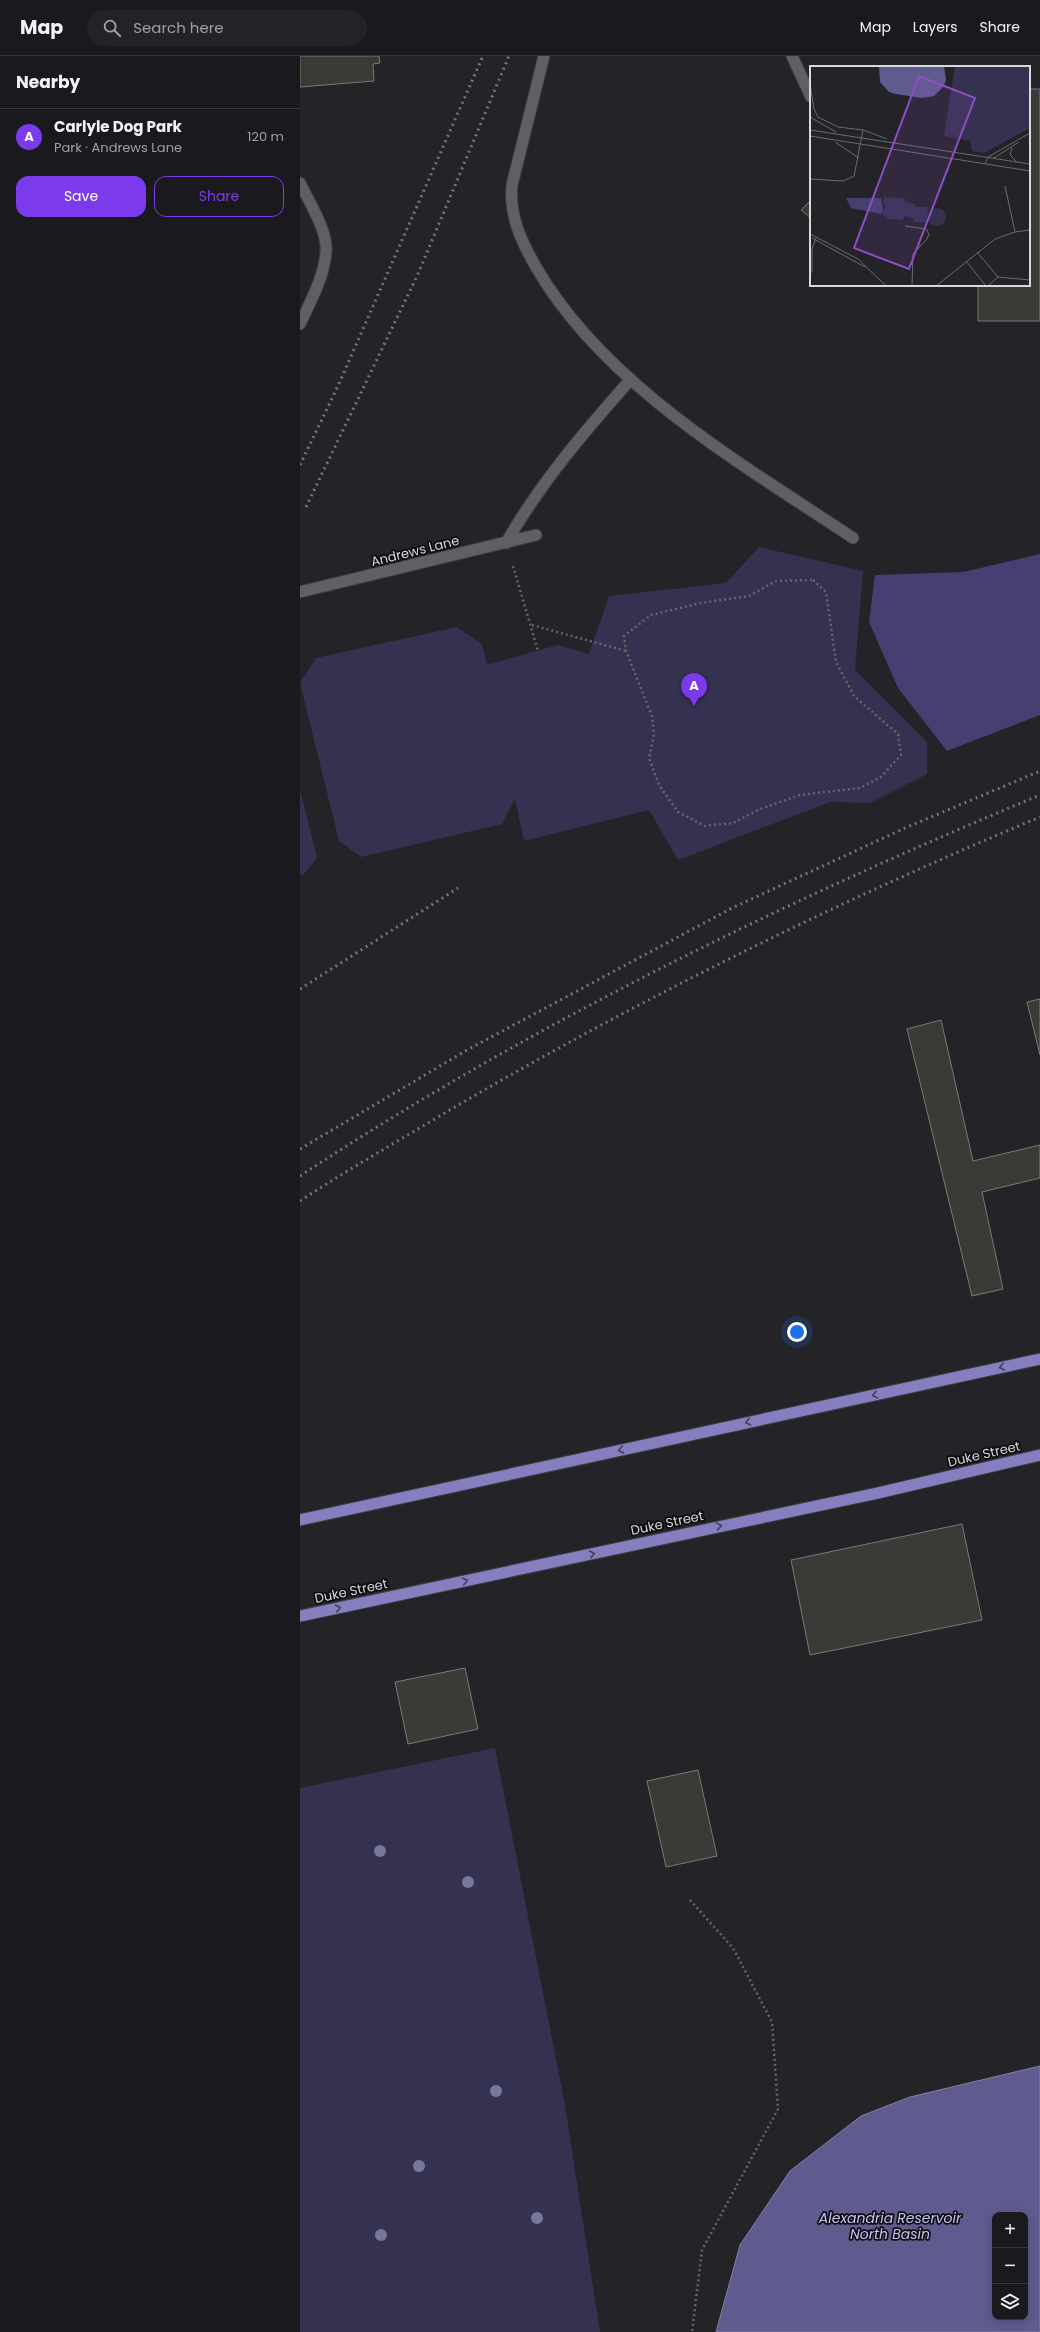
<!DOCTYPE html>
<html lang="en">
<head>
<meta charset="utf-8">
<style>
  :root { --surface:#1a1a1e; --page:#232327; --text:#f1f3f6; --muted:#9fa1a4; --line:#38383c; --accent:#7c3aed }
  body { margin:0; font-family:Poppins,sans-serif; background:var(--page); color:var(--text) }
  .controls { position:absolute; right:12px; bottom:12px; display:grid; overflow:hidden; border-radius:8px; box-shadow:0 2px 10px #0003 }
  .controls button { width:36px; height:36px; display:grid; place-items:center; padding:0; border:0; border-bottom:1px solid var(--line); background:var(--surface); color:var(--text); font:20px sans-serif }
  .you { position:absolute; left:497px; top:1276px; width:14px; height:14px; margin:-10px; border:3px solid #fff; border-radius:50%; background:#1a73e8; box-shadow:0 0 0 6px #1a73e833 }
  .badge { display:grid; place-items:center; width:26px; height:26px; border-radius:50%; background:var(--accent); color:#fff; font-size:13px; font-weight:700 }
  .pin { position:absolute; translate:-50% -33px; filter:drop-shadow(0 1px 2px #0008) }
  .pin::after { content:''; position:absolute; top:21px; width:14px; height:12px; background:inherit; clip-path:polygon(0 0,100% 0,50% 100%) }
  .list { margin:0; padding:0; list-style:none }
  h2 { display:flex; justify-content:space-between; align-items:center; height:52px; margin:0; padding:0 16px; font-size:17px }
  h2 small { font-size:13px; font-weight:400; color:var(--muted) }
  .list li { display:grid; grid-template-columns:26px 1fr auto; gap:12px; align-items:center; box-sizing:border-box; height:56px; padding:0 16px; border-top:1px solid var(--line) }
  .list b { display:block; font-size:15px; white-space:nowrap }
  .list p { margin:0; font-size:13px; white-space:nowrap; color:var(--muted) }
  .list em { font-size:13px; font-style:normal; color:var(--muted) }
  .actions { display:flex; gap:8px; padding:12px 16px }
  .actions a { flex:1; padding:9px 0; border:1px solid var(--accent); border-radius:12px; text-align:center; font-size:14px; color:var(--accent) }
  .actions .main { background:var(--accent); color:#fff }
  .icon { flex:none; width:22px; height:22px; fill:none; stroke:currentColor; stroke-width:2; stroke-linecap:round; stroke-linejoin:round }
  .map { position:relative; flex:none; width:740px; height:2276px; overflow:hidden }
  header { display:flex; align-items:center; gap:24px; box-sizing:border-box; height:56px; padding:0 20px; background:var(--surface); border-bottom:1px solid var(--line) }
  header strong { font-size:19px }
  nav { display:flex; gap:22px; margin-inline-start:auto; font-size:14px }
  .search { width:280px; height:36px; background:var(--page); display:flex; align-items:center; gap:10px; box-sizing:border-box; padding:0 14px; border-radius:22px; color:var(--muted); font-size:15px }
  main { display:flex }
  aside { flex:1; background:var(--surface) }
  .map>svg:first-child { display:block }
</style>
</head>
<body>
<header>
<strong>Map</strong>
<div class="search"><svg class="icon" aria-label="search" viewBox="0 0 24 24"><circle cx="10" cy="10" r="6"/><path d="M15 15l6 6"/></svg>Search here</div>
<nav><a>Map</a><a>Layers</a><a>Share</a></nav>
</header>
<main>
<aside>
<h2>Nearby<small></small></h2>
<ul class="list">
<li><span class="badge">A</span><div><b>Carlyle Dog Park</b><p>Park · Andrews Lane</p></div><em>120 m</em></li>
</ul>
<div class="actions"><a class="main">Save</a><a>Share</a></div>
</aside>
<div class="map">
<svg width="740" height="2276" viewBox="0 0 740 2276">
  <rect width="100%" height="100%" fill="#232328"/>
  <path fill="#353251" d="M459,491L563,515L555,614L627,686V718L570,747L530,746L378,804L349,754L224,785L215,743L202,768L61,801L39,785L0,627L16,602L157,571L182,588L187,609L258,589L289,598L309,540L426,527Z
    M0,733L17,802L4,818L0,819Z
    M195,1692L265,2049L300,2276H0V1732Z"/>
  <path fill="#454071" d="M740,498V659L647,695L598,632L569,566L575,519L663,516Z"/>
  <path fill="#605b8f" stroke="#8481a6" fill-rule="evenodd" d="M740,2010V2276H416L440,2189L490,2115L561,2060L610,2041ZM695,2159H725V2261H695Z"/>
  <path fill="#393b36" stroke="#797b75" d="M0,0H79L80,7L73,8L74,25L0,31Z
    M729,33H740V265H678V229H729Z
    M511,144V162L501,154Z
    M740,943V999L727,946Z
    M641,964L673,1105L740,1089V1122L682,1136L703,1233L672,1240L607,973Z
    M662,1468L682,1564L510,1599L491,1504Z
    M165,1612L178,1673L108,1688L95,1626Z
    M398,1714L417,1800L366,1811L347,1725Z"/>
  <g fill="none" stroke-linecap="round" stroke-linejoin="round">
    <defs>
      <path id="service" d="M244,0L212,129C209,159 221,185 236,211C304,329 442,408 553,482
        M492,0L511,41
        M206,487C241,426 285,375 331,323"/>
      <path id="minor" d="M0,127C9,146 28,175 26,196C24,222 10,246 0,268
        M0,536L236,479"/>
      <path id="primary" d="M0,1464L740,1303
        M0,1560L578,1437L740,1399"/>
    </defs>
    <use href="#service" stroke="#3d3d42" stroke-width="13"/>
    <use href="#minor" stroke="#3d3d42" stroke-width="13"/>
    <use href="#primary" stroke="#3d3d42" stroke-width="13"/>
    <path stroke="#66666b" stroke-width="2.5" stroke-dasharray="2 3" stroke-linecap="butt" d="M213,510L238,595
      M513,524L526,536L536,606L554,640L598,678L601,699L581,721L560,732L500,739L460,753L433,767L405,770L378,756L359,729L349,702L354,679L352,660L326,595L324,580L351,559L401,547L449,540L476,525Z
      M232,569L326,595
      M390,1844L433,1892L472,1966L478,2053L402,2194L392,2276"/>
    <use href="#service" stroke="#605f65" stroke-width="11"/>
    <use href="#minor" stroke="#605f65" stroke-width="11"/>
    <use href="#primary" stroke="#857ebf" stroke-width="11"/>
    <path stroke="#75757a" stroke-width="3" stroke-dasharray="2 4" stroke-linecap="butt" d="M0,409L37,332L183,0
      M6,451L118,218L209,0
      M0,933L158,832
      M0,1093L167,994L432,852L605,772L740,715
      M0,1120C233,967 483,846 740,739
      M0,1145C47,1114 95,1087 143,1058C335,945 534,847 740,761"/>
  </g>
  <g fill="#78769c">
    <circle cx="80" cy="1795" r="6"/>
    <circle cx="168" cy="1826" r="6"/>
    <circle cx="196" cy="2035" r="6"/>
    <circle cx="119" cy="2110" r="6"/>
    <circle cx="237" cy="2162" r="6"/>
    <circle cx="81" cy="2179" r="6"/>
  </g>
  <defs><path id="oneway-chevron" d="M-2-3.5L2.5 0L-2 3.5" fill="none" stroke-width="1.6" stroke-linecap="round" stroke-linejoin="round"/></defs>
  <g stroke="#433f5e">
    <use href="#oneway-chevron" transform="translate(702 1311) rotate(168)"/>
    <use href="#oneway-chevron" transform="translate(575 1339) rotate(168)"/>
    <use href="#oneway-chevron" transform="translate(448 1366) rotate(168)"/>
    <use href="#oneway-chevron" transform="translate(321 1394) rotate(168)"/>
    <use href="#oneway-chevron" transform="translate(419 1470) rotate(-12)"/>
    <use href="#oneway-chevron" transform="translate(292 1498) rotate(-12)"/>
    <use href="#oneway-chevron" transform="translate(165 1525) rotate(-12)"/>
    <use href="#oneway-chevron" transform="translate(38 1552) rotate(-12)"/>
  </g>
  <g text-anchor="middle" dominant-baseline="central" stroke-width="3.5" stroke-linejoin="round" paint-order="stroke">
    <g font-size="13" fill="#d9d9dd" stroke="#0d0c0f">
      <text transform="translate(115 495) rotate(-14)">Andrews Lane</text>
      <text transform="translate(684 1398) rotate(-13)">Duke Street</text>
      <text transform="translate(367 1467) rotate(-12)">Duke Street</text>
      <text transform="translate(51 1535) rotate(-12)">Duke Street</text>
    </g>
    <g font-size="14" font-style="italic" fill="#c9c6f7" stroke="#0d0c0f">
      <text x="590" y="2162">Alexandria Reservoir<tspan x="590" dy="16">North Basin</tspan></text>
    </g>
  </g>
  <g transform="translate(510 10)">
    <rect width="220" height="220" fill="#232328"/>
    <path d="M145,0H220V62L174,87L162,85L160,75L134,70ZM73,131L94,132L95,136L105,138V141H118L117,156H104L103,152L95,150L92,154L79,153L72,148L75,141ZM118 151a9 9 0 1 1 18 0a9 9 0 1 1-18 0Z" fill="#353251"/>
    <path d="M36,132H71L73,144L71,148L41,142Z" fill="#454071"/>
    <path d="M69,0H134L136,13L134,20L124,30L112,32L86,28L79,26L70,16Z" fill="#605b8f"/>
    <path fill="none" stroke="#6c6c70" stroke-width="1" d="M0,17L4,43L8,51L28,61L53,64L44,110L33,115L0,113M0,51L26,66M0,64L220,98M53,64L77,73M0,70L220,105M25,76L49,92M202,82L200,89L206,95M184,92L209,76M175,98L178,91L220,67M195,120L205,166M95,160L116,163L119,168L117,173L103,188L102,220M0,168L48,193L76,220M2,172L55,201M167,186L188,211M156,195L176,220M0,206H2V183L6,172M126,220L185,173L205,166L220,164M178,220L188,211L220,214"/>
    <path fill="#8e4fc5" fill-opacity="0.15" stroke="#8e4fc5" stroke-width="2" d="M109,10L165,32L99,203L44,182Z"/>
    <rect width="220" height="220" fill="none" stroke="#d9d9dd" stroke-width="2"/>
  </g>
</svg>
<div class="controls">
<button>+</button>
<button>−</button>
<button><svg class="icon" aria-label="layers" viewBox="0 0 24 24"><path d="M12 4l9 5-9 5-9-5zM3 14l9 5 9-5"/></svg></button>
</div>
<div class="you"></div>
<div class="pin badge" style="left:394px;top:650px">A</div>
</div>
</main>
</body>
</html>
